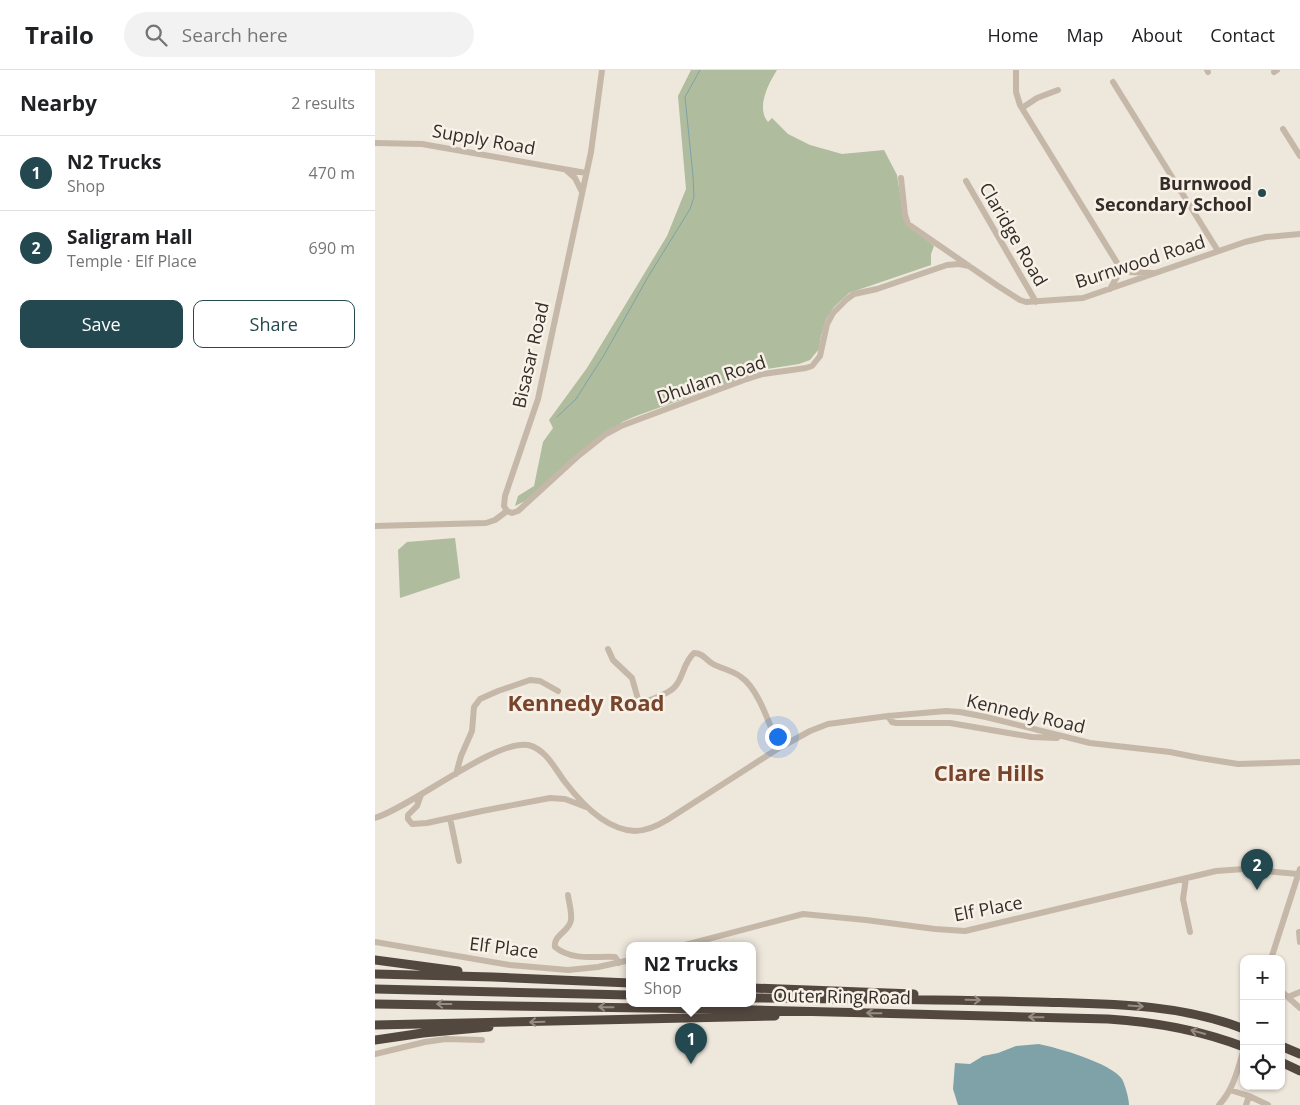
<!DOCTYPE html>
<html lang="en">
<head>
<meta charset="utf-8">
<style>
  :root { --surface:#fff; --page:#f2f2f2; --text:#202124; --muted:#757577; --line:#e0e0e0; --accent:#23484f }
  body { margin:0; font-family:"Open Sans",sans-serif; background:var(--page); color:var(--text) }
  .controls { position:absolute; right:15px; bottom:15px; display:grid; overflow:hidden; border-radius:10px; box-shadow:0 1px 4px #0004 }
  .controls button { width:45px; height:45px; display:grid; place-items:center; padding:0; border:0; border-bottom:1px solid var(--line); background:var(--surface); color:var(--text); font:25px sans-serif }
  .you { position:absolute; left:402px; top:666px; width:18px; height:18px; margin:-12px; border:4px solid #fff; border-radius:50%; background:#1a73e8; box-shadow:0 0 0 8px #1a73e833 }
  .badge { display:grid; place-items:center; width:32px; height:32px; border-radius:50%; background:var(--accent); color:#fff; font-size:16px; font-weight:700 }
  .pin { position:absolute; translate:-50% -41px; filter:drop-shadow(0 1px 2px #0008) }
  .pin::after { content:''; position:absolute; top:26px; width:18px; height:15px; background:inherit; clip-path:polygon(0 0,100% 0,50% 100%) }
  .popup { position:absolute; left:251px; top:872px; width:130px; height:65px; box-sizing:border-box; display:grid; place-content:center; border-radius:10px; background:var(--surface); filter:drop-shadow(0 1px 4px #0005); font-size:16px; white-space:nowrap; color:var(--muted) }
  .popup b { font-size:19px; color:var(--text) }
  .popup::after { content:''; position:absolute; left:50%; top:100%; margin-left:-10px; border:10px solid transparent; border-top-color:var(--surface) }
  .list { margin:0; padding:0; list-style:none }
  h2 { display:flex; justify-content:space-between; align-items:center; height:65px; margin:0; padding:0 20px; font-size:21px }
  h2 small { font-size:16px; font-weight:400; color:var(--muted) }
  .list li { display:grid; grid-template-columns:32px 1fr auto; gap:15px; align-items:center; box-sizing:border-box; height:75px; padding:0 20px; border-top:1px solid var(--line) }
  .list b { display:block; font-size:19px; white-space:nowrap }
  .list p { margin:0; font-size:16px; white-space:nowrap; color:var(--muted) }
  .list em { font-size:16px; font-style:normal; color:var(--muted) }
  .actions { display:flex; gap:10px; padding:15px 20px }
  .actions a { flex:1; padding:11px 0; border:1px solid var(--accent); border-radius:10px; text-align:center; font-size:18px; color:var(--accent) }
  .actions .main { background:var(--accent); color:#fff }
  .icon { flex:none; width:28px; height:28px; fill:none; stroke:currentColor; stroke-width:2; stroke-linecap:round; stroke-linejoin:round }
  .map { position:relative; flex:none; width:925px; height:1035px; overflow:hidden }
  header { display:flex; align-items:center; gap:30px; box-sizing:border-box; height:70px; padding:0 25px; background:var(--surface); border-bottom:1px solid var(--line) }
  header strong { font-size:24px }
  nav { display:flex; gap:28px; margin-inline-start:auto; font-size:18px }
  .search { width:350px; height:45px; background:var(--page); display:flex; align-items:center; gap:12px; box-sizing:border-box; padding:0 18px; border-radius:28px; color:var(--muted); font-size:19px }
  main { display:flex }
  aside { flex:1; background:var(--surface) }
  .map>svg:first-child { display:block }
</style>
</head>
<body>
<header>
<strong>Trailo</strong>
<div class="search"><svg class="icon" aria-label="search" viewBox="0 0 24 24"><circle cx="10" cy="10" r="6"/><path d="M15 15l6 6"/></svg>Search here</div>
<nav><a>Home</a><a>Map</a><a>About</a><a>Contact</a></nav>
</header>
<main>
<aside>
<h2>Nearby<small>2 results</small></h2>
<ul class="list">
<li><span class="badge">1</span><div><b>N2 Trucks</b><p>Shop</p></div><em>470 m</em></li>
<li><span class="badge">2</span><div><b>Saligram Hall</b><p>Temple · Elf Place</p></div><em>690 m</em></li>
</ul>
<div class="actions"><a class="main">Save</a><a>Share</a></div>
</aside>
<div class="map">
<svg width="925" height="1035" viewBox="0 0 925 1035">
  <rect width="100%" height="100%" fill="#eee7dc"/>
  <path fill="#afbc9d" d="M316,0H402C393,14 381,38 393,52L397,48L413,64L435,75L467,84L509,80L522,105L529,149L533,155L559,176L556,184V195L474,223L459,237L451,249L446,266L444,279L435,290L424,294L392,299L261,346L247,352L150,431L140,436L143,426L159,416L168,372L178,358L174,350L212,298L292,166L311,119L303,26Z
    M80,468L85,508L25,528L23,480L32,472Z"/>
  <path fill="#7ea2a8" d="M664,974C683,978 736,993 747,1009C750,1015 754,1028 754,1035H583L578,1019L580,993L595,994L608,986L623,983L641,976Z"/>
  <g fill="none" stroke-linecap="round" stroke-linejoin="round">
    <path stroke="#7ea2a8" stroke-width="1" d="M182,347L201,329L229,285L273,207L315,139L319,127L318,106L310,27L325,0"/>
    <path stroke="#c5b8a9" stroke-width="6" d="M641,0V22L645,35L744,196L754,202L778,203
      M832,0L833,2
      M899,2L902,0
      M738,12L843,181
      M647,38L662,28L683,20
      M908,59L925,86
      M0,73L47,74L211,103
      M191,100L200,108L207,122
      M526,108L530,145L533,154L623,216L645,230L651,232L708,228L870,172L891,167L925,164
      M591,111L661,232
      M735,219L747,198
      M132,441L137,443L143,441L202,387L231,364L246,356L369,310L388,304L431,298L437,296L445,286L452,254L458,243L472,229L479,224L502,219L572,195L584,194L594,196
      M132,441L129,436L130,426L163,329L216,82L227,0
      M0,456L111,453L120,450L132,441
      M233,579L238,590L257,608L263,629L267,632C276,630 297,623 302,614C309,604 309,592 319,583C328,583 331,590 338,594C347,599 357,600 366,607C384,619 395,657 404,678
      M513,646L517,652L521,653H575L657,667L682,668
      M81,704L86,686L97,661L99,637L105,629L123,621L155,610L165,611L183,621
      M46,725L42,736L33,745V749L37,754L52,753L107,741L175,728L190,729L211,737
      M0,748C36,737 121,669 153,675C171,679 180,699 190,712C206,733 232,760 260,761C272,761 282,756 292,750L404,678L435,661L453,654L513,646L571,641L585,642L611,647L715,673L795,682L825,688L863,694L925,692
      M75,748L84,791
      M811,808L808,829L815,862
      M193,825C194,833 197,842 196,850C195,861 178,865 180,877C197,891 220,886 240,887L244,893
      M924,862L925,872
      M0,872L135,895L193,900L223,897L255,890
      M310,875L428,844L491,850L560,859L590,861L841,801L869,799L923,804
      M896,889L925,799
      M906,921L925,938
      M913,927L925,922
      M0,984L50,972L71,969L107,970
      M855,1020L874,1026L893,1035
      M844,1035C859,1019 863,998 869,979
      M871,1035L874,1026"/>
    <path stroke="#534840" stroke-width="9" d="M0,890L83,901
      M0,904L118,907L255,913
      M377,918L539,924
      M0,919L255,925
      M377,928C472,929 567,929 663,932C731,934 804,933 869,959
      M0,934L340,939L733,949C780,952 825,960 869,977
      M0,955L400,946
      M0,970L48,963L114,957
      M906,976L925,984
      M906,992L925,1001"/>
  </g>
  <defs><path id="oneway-shaft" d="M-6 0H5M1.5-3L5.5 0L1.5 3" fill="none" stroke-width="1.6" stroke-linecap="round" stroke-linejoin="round" transform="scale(1.25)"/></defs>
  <g stroke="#958c83">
    <use href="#oneway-shaft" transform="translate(598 930) rotate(1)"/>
    <use href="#oneway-shaft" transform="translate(69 934) rotate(-180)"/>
    <use href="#oneway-shaft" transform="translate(761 936) rotate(4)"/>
    <use href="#oneway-shaft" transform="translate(231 937) rotate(-179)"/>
    <use href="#oneway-shaft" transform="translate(499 943) rotate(-179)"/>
    <use href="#oneway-shaft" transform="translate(661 947) rotate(-179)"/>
    <use href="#oneway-shaft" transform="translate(162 952) rotate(178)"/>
    <use href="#oneway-shaft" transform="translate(823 962) rotate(-165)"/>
  </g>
  <circle fill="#23484f" stroke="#f7f1e7" stroke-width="2" cx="887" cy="123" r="5"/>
  <g text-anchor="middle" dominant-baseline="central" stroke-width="5" stroke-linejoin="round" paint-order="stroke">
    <g font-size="18" fill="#332c28" stroke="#f7f1e7">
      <text transform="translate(109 69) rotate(10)">Supply Road</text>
      <text transform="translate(639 164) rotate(60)">Claridge Road</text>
      <text transform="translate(765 191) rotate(-18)">Burnwood Road</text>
      <text transform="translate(155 285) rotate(-77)">Bisasar Road</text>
      <text transform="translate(336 309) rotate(-19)">Dhulam Road</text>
      <text transform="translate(651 643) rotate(13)">Kennedy Road</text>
      <text transform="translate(613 838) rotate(-11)">Elf Place</text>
      <text transform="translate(129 877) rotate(7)">Elf Place</text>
      <text transform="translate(467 926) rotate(1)">Outer Ring Road</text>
    </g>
    <g font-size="18" font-weight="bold" fill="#332c28" stroke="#f7f1e7" text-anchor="end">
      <text x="877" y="113">Burnwood<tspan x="877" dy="21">Secondary School</tspan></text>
    </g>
    <g font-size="22" font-weight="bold" fill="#78442b" stroke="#f7f1e7">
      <text x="211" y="632">Kennedy Road</text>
      <text x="614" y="702">Clare Hills</text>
    </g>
  </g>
</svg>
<div class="controls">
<button>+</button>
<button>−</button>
<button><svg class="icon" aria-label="locate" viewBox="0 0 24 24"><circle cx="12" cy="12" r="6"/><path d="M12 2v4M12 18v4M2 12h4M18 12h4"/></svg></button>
</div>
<div class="you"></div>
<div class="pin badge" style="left:316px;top:994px">1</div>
<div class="popup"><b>N2 Trucks</b>Shop</div>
<div class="pin badge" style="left:882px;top:820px">2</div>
</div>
</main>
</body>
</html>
